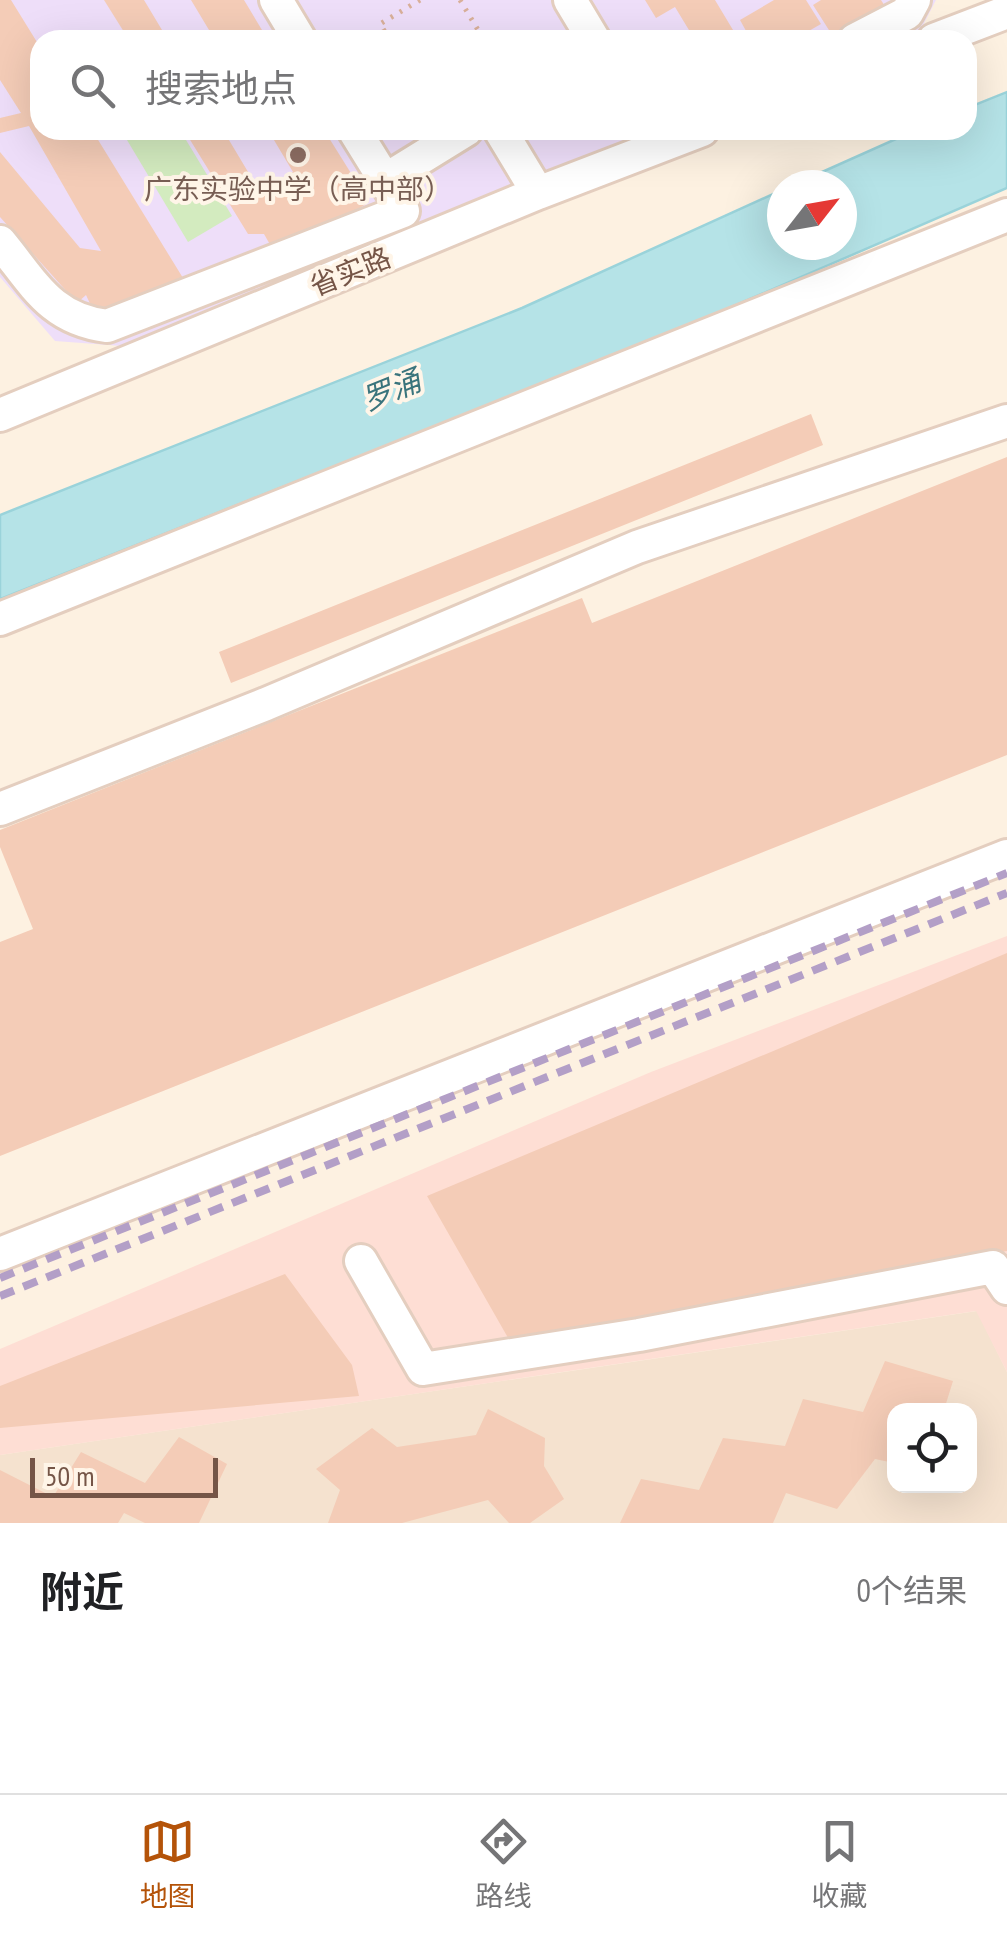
<!DOCTYPE html>
<html lang="zh">
<head>
<meta charset="utf-8">
<style>
  :root { --surface:#fff; --page:#f6f6f6; --text:#202124; --muted:#757577; --line:#e0e0e0; --accent:#b45309 }
  body { margin:0; font-family:"PT Sans Narrow","Noto Sans SC",sans-serif; background:var(--page); color:var(--text) }
  .controls { position:absolute; right:30px; bottom:30px; display:grid; overflow:hidden; border-radius:20px; box-shadow:0 10px 40px #0002 }
  .controls button { width:90px; height:90px; display:grid; place-items:center; padding:0; border:0; border-bottom:2px solid var(--line); background:var(--surface); color:var(--text); font:50px sans-serif }
  .compass { position:absolute; left:767px; top:170px; width:90px; height:90px; border-radius:50%; background:var(--surface); box-shadow:0 10px 40px #0002; rotate:59deg }
  .scale { position:absolute; left:30px; bottom:25px; width:188px; box-sizing:border-box; padding-left:10px; border:5px solid #755547; border-top:0; font-size:28px; line-height:35px; white-space:nowrap; color:#755547; -webkit-text-stroke:8px #fff5e8; paint-order:stroke }
  .list { margin:0; padding:0; list-style:none }
  h2 { display:flex; justify-content:space-between; align-items:center; height:130px; margin:0; padding:0 40px; font-size:42px }
  h2 small { font-size:32px; font-weight:400; color:var(--muted) }
  .icon { flex:none; width:55px; height:55px; fill:none; stroke:currentColor; stroke-width:2; stroke-linecap:round; stroke-linejoin:round }
  .map { position:relative; flex:none; width:1007px; height:1523px; overflow:hidden }
  .search { position:absolute; background:var(--surface); box-shadow:0 10px 40px #0002; left:30px; right:30px; top:30px; height:110px; display:flex; align-items:center; gap:25px; box-sizing:border-box; padding:0 35px; border-radius:30px; color:var(--muted); font-size:38px }
  .sheet { height:270px; background:var(--surface) }
  nav { display:flex; justify-content:space-around; align-items:center; box-sizing:border-box; height:140px; border-top:2px solid var(--line); background:var(--surface); font-size:28px; color:var(--muted) }
  nav a { display:grid; justify-items:center; gap:5px }
  nav .on { color:var(--accent) }
  .map>svg:first-child { display:block }
</style>
</head>
<body>
<div class="map">
<svg width="1007" height="1523" viewBox="0 0 1007 1523">
  <rect width="100%" height="100%" fill="#fdf1e1"/>
  <path fill="#f5e2cf" fill-rule="evenodd" d="M977,1311L1007,1372V1523H0V1455ZM894,1410H970V1486H894Z"/>
  <path fill="#feded4" d="M1007,936V1372L976,1311L0,1455V1349L651,1072Z"/>
  <path fill="#eedef9" d="M0,0H936L919,33L899,40H40V130H662L530,180L122,346L55,341L0,277Z"/>
  <path fill="#d3ebbf" d="M121,130H180L232,216L188,242Z"/>
  <path fill="#b5e3e7" stroke="#9ad3da" stroke-width="2.5" d="M1007,92V188L669,334L0,599V515L522,308L782,190V245H842V185H793L916,130H967V108Z"/>
  <path fill="#f4ccb7" d="M0,0H11L40,47V130H92L183,278L116,314L93,310L86,295L77,303L0,217V152L80,248L101,251L29,126L0,133V118L21,113L0,80Z
    M104,0H144L168,40H129Z
    M191,0H244L268,40H177L209,30Z
    M645,0H715L739,40H695L675,7L656,18Z
    M774,0H806L821,24L793,40H751L740,20Z
    M821,0H881L890,14L852,27L834,38L813,5Z
    M184,130H223L260,192L293,172L268,130H324L369,202L329,228L272,248L264,234H248Z
    M811,414L823,445L231,683L219,652Z
    M1007,457V755L0,1156V942L33,929L0,847V830L582,598L592,623Z
    M1007,953V1251L511,1343L427,1196Z
    M285,1274L352,1365L359,1396L0,1428V1386Z
    M885,1361L953,1381L944,1410H894V1463L875,1459L837,1509L786,1493L773,1523H620L641,1479L699,1490L723,1438L785,1446L803,1399L863,1412Z
    M488,1409L545,1438L544,1466L564,1499L530,1523H509L488,1500L402,1523H328L340,1490L316,1469L372,1428L397,1447L476,1435Z
    M179,1437L227,1464L199,1523H145L124,1513L118,1523H0V1470L53,1497L81,1452L145,1483Z"/>
  <g fill="none" stroke-linecap="round" stroke-linejoin="round">
    <defs>
      <path id="minor" d="M276,0L300,40
        M570,0L594,40
        M855,40L907,13L914,0
        M934,40L1007,12
        M354,130L385,180L466,130
        M500,130L538,193
        M0,242C34,283 50,319 107,326L403,211L385,180
        M0,415L538,193L702,130
        M0,619L1007,215
        M0,809L266,704L637,547L1007,421
        M0,1254L1007,856
        M361,1261L423,1369L639,1335L993,1267L1007,1288"/>
    </defs>
    <use href="#minor" stroke="#e4cebf" stroke-width="38"/>
    <path stroke="#d9b09a" stroke-width="5" stroke-dasharray="2.5 8" stroke-linecap="butt" d="M460,0L484,40
      M390,40L380,24L420,0"/>
    <use href="#minor" stroke="#fff" stroke-width="32"/>
    <path stroke="#b39fc7" stroke-width="8" stroke-dasharray="15 10" stroke-linecap="butt" d="M0,1278L1007,873
      M0,1296L1007,893"/>
  </g>
  <circle fill="#8d6e63" stroke="#fff5e8" stroke-width="4" cx="298" cy="155" r="10"/>
  <g text-anchor="middle" dominant-baseline="central" stroke-width="8" stroke-linejoin="round" paint-order="stroke">
    <g font-size="28" fill="#785e54" stroke="#fff5e8">
      <text x="298" y="188">广东实验中学（高中部）</text>
    </g>
    <g font-size="28" fill="#755547" stroke="#fff5e8">
      <text transform="translate(350 271) rotate(-22)">省实路</text>
    </g>
    <g font-size="30" font-style="italic" fill="#3a747c" stroke="#fff5e8">
      <text transform="translate(391 389) rotate(-22)">罗涌</text>
    </g>
  </g>
</svg>
<div class="controls">
<button><svg class="icon" aria-label="locate" viewBox="0 0 24 24"><circle cx="12" cy="12" r="6"/><path d="M12 2v4M12 18v4M2 12h4M18 12h4"/></svg></button>
</div>
<svg class="compass" viewBox="-18 -18 36 36"><path d="M0-13l5 13h-10z" fill="#e53935"/><path d="M0 13l5-13h-10z" fill="#757577"/></svg>
<div class="scale">50 m</div>
<div class="search"><svg class="icon" aria-label="search" viewBox="0 0 24 24"><circle cx="10" cy="10" r="6"/><path d="M15 15l6 6"/></svg>搜索地点</div>
</div>
<section class="sheet">
<h2>附近<small>0个结果</small></h2>
<ul class="list">
</ul>
</section>
<nav>
<a class="on"><svg class="icon" aria-label="map" viewBox="0 0 24 24"><path d="M3 6l6-2 6 2 6-2v14l-6 2-6-2-6 2zM9 4v14M15 6v14"/></svg>地图</a>
<a><svg class="icon" aria-label="directions" viewBox="0 0 24 24"><path d="M12 3l9 9-9 9-9-9zM9 14v-3h6M13 9l2 2-2 2"/></svg>路线</a>
<a><svg class="icon" aria-label="saved" viewBox="0 0 24 24"><path d="M7 4h10v16l-5-4-5 4z"/></svg>收藏</a>
</nav>
</body>
</html>
